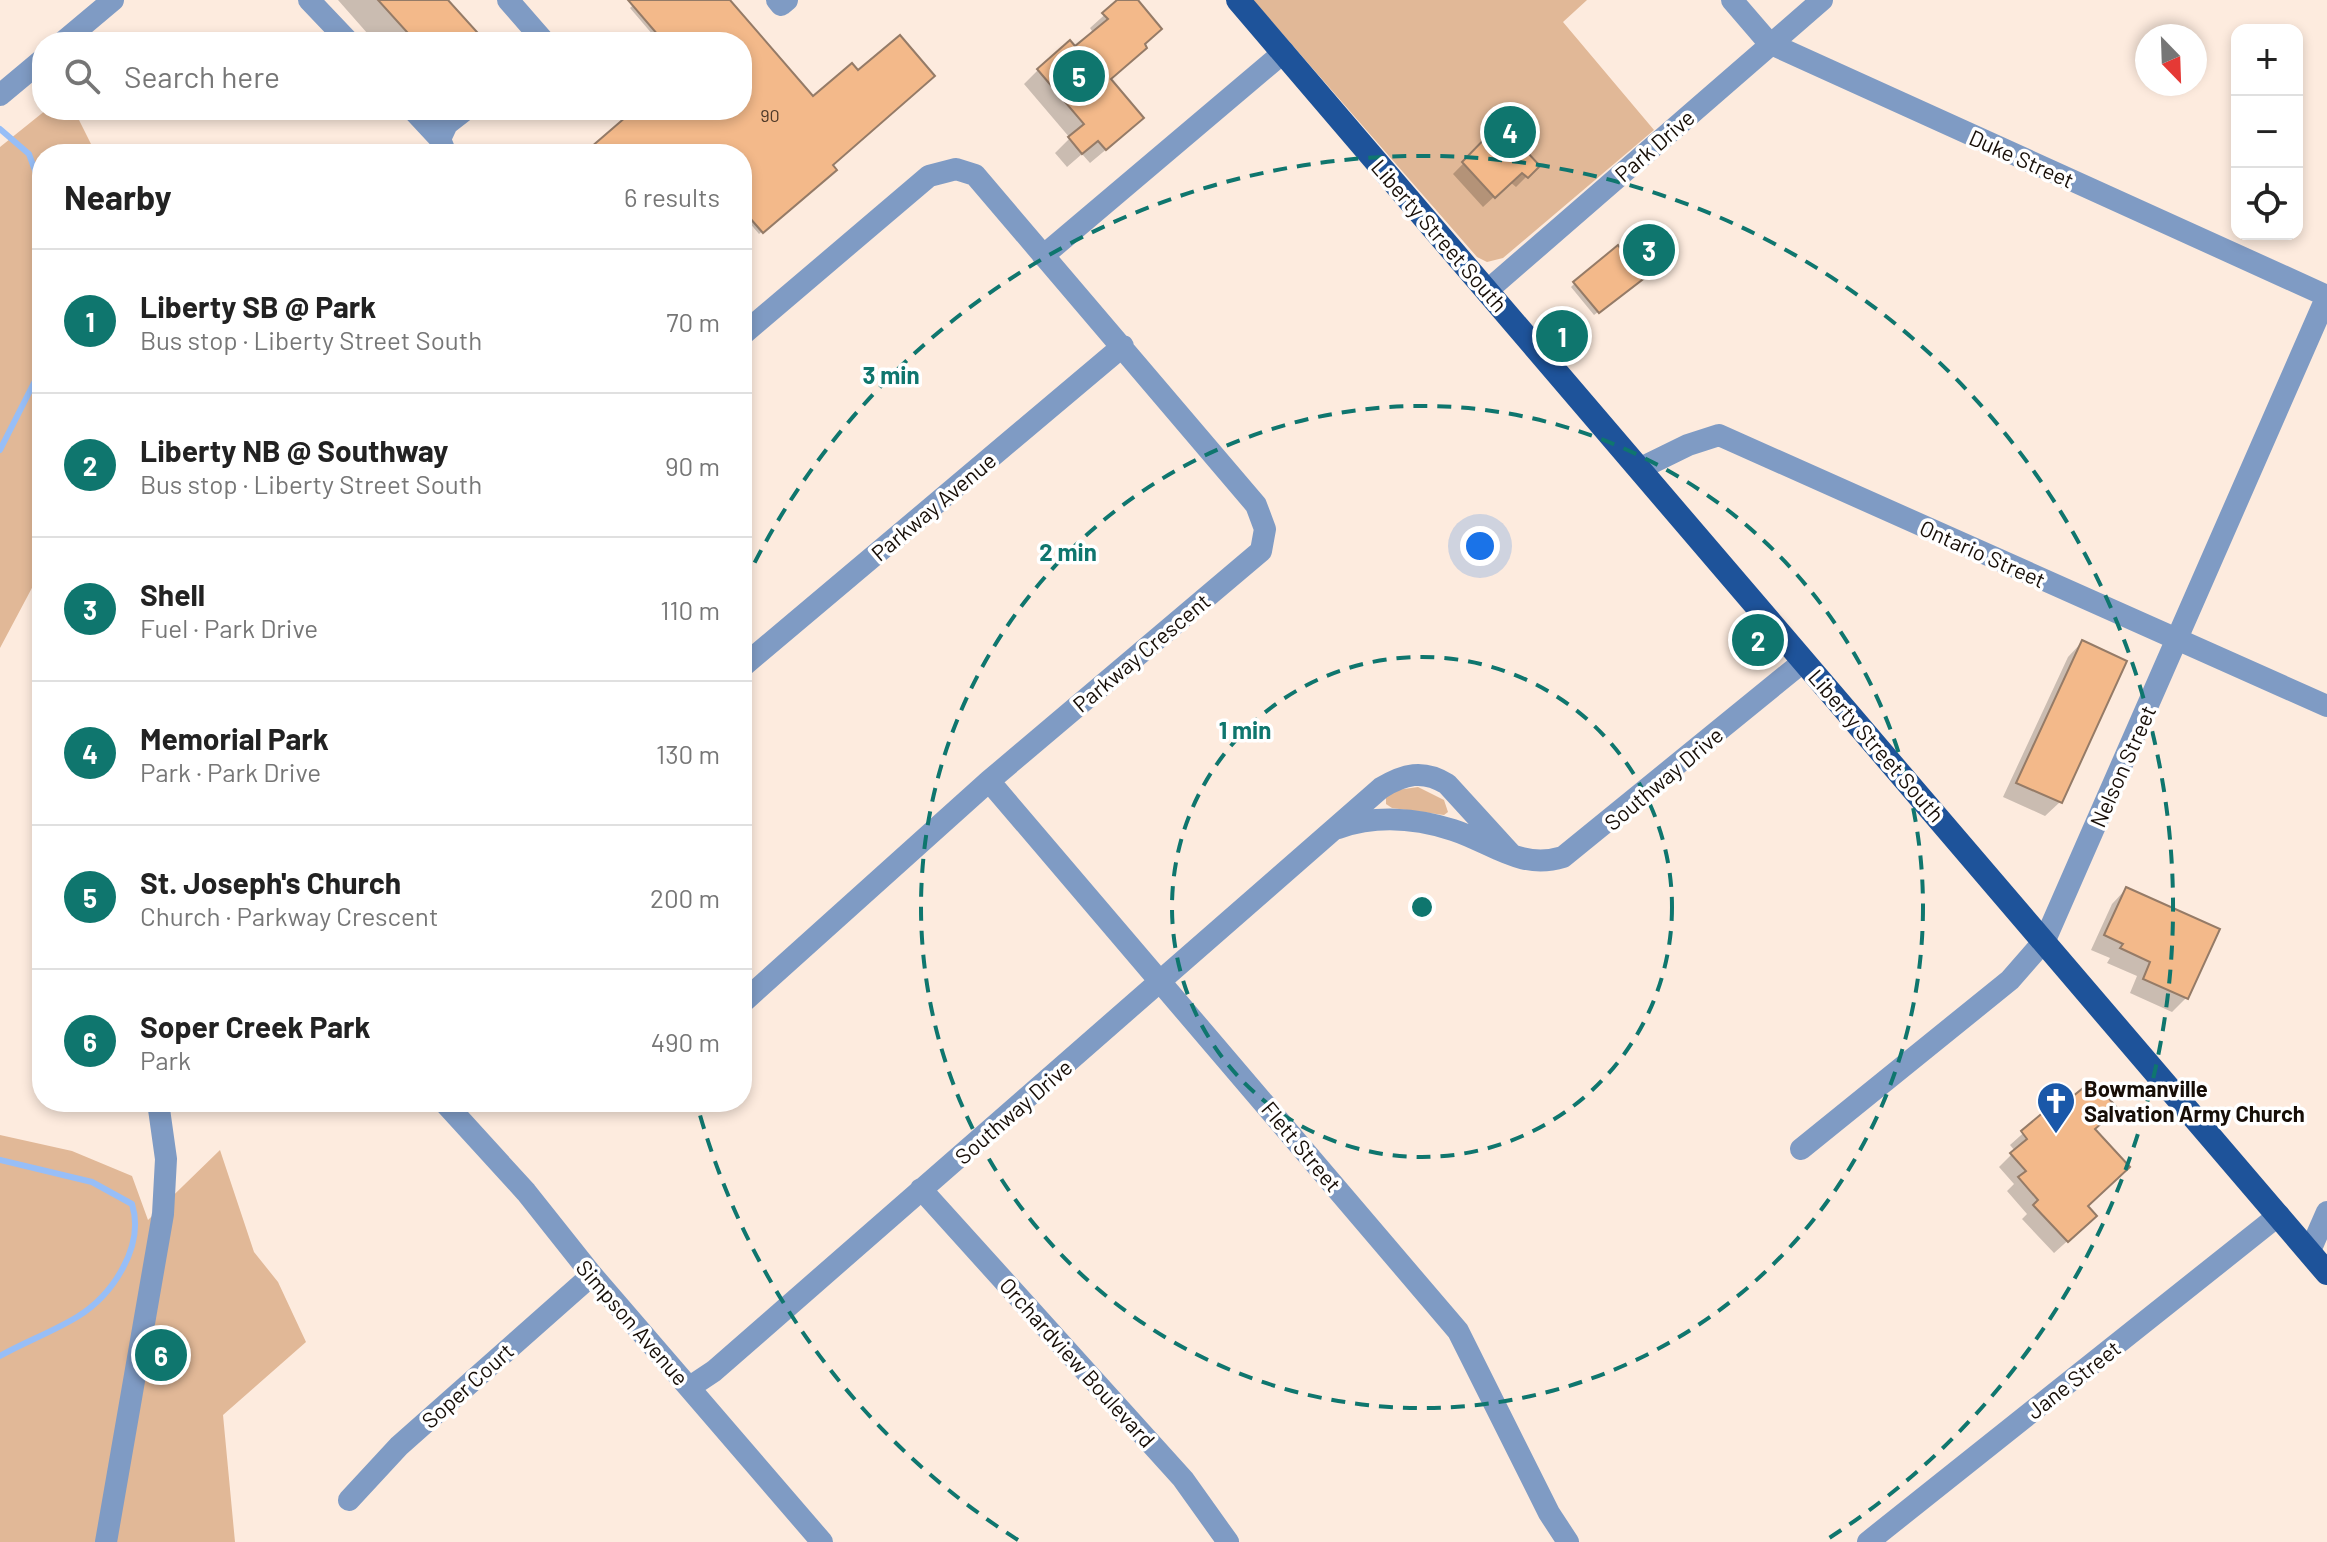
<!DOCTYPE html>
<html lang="en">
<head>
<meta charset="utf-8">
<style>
  :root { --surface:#fff; --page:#f2f2f2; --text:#222; --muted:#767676; --line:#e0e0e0; --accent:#0f766e }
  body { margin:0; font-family:Barlow,sans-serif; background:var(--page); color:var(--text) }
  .controls { position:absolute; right:24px; top:24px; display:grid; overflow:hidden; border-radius:16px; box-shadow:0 4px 12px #0003 }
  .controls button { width:72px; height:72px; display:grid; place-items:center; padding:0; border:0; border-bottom:2px solid var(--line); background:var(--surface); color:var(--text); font:40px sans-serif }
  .compass { position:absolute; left:2135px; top:24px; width:72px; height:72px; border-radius:50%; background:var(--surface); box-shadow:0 4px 12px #0003; rotate:157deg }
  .you { position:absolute; left:1480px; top:546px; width:28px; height:28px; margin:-20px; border:6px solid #fff; border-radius:50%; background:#1a73e8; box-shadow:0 0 0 12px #1a73e833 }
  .badge { display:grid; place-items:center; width:52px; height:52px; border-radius:50%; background:var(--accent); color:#fff; font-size:26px; font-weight:700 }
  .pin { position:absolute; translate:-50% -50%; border:4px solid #fff; box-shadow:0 2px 8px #0006 }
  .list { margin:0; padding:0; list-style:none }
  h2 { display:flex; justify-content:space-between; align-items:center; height:104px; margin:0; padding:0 32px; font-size:34px }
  h2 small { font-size:26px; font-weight:400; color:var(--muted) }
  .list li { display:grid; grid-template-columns:52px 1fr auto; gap:24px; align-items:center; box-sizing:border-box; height:144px; padding:0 32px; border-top:2px solid var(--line) }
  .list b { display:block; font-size:30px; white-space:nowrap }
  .list p { margin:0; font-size:26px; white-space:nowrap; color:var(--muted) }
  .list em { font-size:26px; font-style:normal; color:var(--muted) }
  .icon { flex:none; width:44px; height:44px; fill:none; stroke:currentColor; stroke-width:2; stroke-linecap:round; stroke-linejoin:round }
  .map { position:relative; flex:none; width:2327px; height:1542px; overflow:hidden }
  .search { position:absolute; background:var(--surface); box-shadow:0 4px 12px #0003; left:32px; top:32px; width:720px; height:88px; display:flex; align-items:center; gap:20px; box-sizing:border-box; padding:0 28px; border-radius:32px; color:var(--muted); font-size:30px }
  .panel { position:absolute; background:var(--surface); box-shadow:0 4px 12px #0003; left:32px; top:144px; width:720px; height:968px; border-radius:32px }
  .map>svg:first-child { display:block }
</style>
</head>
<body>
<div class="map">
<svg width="2327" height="1542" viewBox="0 0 2327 1542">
  <rect width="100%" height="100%" fill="#fdebde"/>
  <path fill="#e1b897" d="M1253,0H1587L1563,22L1654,130L1503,258L1487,262L1477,257Z
    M46,110H74L96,154H42V569L0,648V147Z
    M1418,787L1444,800L1448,812L1444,815L1392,808L1386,804V796L1397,790Z
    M0,1135L72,1151L132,1176L148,1220L220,1150L254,1252L278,1282L306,1342L223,1415L235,1542H0Z"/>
  <path fill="#0003" d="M338,0H446L483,42H375Z
    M639,0H728L830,165L832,172L759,234L742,214V154H586L637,110H742V42H659L630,8Z
    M1121,0H1124L1109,80L1127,132L1090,163L1082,154L1067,167L1055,153L1070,138L1024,84L1038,70L1075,49L1094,34L1090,28Z
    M1500,126L1537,166L1516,187L1510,182L1483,207L1453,174Z
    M1661,263L1594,315L1571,287L1575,283Z
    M2082,642L2060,802L2045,816L2003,797L2068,657Z
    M2126,889L2186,998L2172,1012L2130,993L2137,976L2107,963L2110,958L2091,950L2112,904Z
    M2058,1102L2093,1130L2082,1228L2054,1253L2022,1219L2027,1214L2007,1191L2014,1184L1999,1167L2015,1151L2010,1145Z"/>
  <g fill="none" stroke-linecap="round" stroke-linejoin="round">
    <path stroke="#97bef7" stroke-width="6" d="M0,129L29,154L42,190
      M0,450L42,367
      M0,1160L92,1182L132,1204C145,1246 113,1295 77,1317C52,1332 25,1342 0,1356"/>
  </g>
  <path fill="#f3b98a" stroke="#957b67" stroke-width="2" d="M378,0H448L486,42H416Z
    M628,0H730L813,96L852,63L858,70L900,35L935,76L833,165L837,170L763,233L742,209V154H583L634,110L645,117L654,110H742V42H664Z
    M1117,0H1138L1162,29L1145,44L1147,48L1111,79L1144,118L1106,150L1098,141L1082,154L1068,137L1084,124L1037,69L1070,40L1075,46L1108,19L1102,13Z
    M1500,123L1540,166L1528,178L1522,173L1495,198L1462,162Z
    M1644,230L1668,260L1599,313L1573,282L1618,245L1620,248Z
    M2082,640L2127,661L2062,803L2016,783Z
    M2126,887L2220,929L2188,999L2143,979L2150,962L2120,948L2123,944L2104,935Z
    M2093,1080L2118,1109L2095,1129L2130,1167L2088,1206L2097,1216L2068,1242L2033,1205L2038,1200L2018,1177L2026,1171L2010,1153L2027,1139L2021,1131L2058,1100L2062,1105Z"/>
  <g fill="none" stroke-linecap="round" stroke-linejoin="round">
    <path stroke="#7f9bc4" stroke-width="22" d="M309,0L349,42
      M508,0L542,39L538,42
      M777,0L781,5L787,0
      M1732,0L1769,43L2327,296
      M63,42L113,0
      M0,95L42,60
      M413,110L440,139L446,154
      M440,139L447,124L465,110
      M1043,256L1284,52
      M1488,290L1822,0
      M742,335L929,176L956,169L975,175L1256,505L1265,529L1261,551L989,781L742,1003
      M1639,469L1688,445L1719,435L2327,706
      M742,667L1123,346
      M989,781L1458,1331L1549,1513L1568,1542
      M1338,828C1375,815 1416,818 1453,830C1493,843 1520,870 1563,857L1804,661
      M444,1102L526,1192L592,1275L822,1542
      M1801,1149L2010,980L2045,940L2327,296
      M921,1189L1183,1479L1228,1542
      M2309,1253L2327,1212
      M690,1387L714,1371L1381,788C1404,774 1423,769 1447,784L1510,853
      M349,1500L399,1446L592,1275
      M106,1542L163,1214L166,1159L158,1102
      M1868,1542L2279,1215"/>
    <path stroke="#1e539a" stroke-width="24" d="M1238,0L2327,1273"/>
  </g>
  <g fill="none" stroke="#0f766e" stroke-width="4" stroke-dasharray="14 10">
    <circle cx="1422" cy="907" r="250"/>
    <circle cx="1422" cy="907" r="501"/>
    <path d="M1018 1540A751 751 0 0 1 698 1108M744 584A751 751 0 1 1 1826 1540"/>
  </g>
  <defs>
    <symbol id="church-pin" viewBox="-11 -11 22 30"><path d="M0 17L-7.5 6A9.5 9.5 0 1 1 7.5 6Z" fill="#1a58a9" stroke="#fff"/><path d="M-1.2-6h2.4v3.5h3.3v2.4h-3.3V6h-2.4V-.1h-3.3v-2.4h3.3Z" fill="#fff"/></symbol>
  </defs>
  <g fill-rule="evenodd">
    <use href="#church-pin" x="2034" y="1079" width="44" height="60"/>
  </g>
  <g text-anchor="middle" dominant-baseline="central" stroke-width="7" stroke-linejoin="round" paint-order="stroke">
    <g font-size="18" fill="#4e3928">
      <text x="770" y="115">90</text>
    </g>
    <g font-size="22" fill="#170e07" stroke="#fff">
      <text transform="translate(1654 145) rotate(-41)">Park Drive</text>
      <text transform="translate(2022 158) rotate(24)">Duke Street</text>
      <text transform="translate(1440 235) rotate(49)">Liberty Street South</text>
      <text transform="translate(933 506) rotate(-40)">Parkway Avenue</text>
      <text transform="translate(1983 553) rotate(24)">Ontario Street</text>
      <text transform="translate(1141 652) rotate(-40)">Parkway Crescent</text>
      <text transform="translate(1877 745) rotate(49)">Liberty Street South</text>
      <text transform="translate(2122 766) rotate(-66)">Nelson Street</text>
      <text transform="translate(1663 778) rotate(-40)">Southway Drive</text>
      <text transform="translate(1013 1111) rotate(-41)">Southway Drive</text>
      <text transform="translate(1302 1146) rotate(50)">Flett Street</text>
      <text transform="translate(633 1322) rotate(49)">Simpson Avenue</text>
      <text transform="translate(1078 1362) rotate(48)">Orchardview Boulevard</text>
      <text transform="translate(2073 1379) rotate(-38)">Jane Street</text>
      <text transform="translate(467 1385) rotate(-42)">Soper Court</text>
    </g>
    <g font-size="22" font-weight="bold" fill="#170e07" stroke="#fff" text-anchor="start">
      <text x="2084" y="1088">Bowmanville<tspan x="2084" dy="25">Salvation Army Church</tspan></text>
    </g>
  </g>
  <circle cx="1422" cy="907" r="12" fill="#0f766e" stroke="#fff" stroke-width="4"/>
  <g font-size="24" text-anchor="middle" font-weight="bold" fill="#0f766e" stroke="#fff" stroke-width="7" stroke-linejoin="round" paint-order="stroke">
    <text x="891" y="384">3 min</text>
    <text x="1068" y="561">2 min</text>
    <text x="1245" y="739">1 min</text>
  </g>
</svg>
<div class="controls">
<button>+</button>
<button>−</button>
<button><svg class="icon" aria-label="locate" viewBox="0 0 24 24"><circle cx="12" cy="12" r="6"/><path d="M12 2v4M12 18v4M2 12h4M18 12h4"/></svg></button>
</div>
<svg class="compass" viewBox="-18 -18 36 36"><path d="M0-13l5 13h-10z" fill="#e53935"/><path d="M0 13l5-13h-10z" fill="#767676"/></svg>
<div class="you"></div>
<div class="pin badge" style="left:1562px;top:336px">1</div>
<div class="pin badge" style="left:1758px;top:640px">2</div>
<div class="pin badge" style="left:1649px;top:250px">3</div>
<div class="pin badge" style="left:1510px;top:132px">4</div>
<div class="pin badge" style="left:1079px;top:76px">5</div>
<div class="pin badge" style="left:161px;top:1355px">6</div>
<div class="search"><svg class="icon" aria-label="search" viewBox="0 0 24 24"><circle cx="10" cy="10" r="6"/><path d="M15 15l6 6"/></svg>Search here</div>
<section class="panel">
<h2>Nearby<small>6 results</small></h2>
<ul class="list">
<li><span class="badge">1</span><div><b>Liberty SB @ Park</b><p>Bus stop · Liberty Street South</p></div><em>70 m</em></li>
<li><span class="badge">2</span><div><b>Liberty NB @ Southway</b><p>Bus stop · Liberty Street South</p></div><em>90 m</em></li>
<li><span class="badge">3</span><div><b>Shell</b><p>Fuel · Park Drive</p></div><em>110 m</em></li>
<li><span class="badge">4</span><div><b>Memorial Park</b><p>Park · Park Drive</p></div><em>130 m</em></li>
<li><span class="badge">5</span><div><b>St. Joseph's Church</b><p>Church · Parkway Crescent</p></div><em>200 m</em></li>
<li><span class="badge">6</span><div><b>Soper Creek Park</b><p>Park</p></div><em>490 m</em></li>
</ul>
</section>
</div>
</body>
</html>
